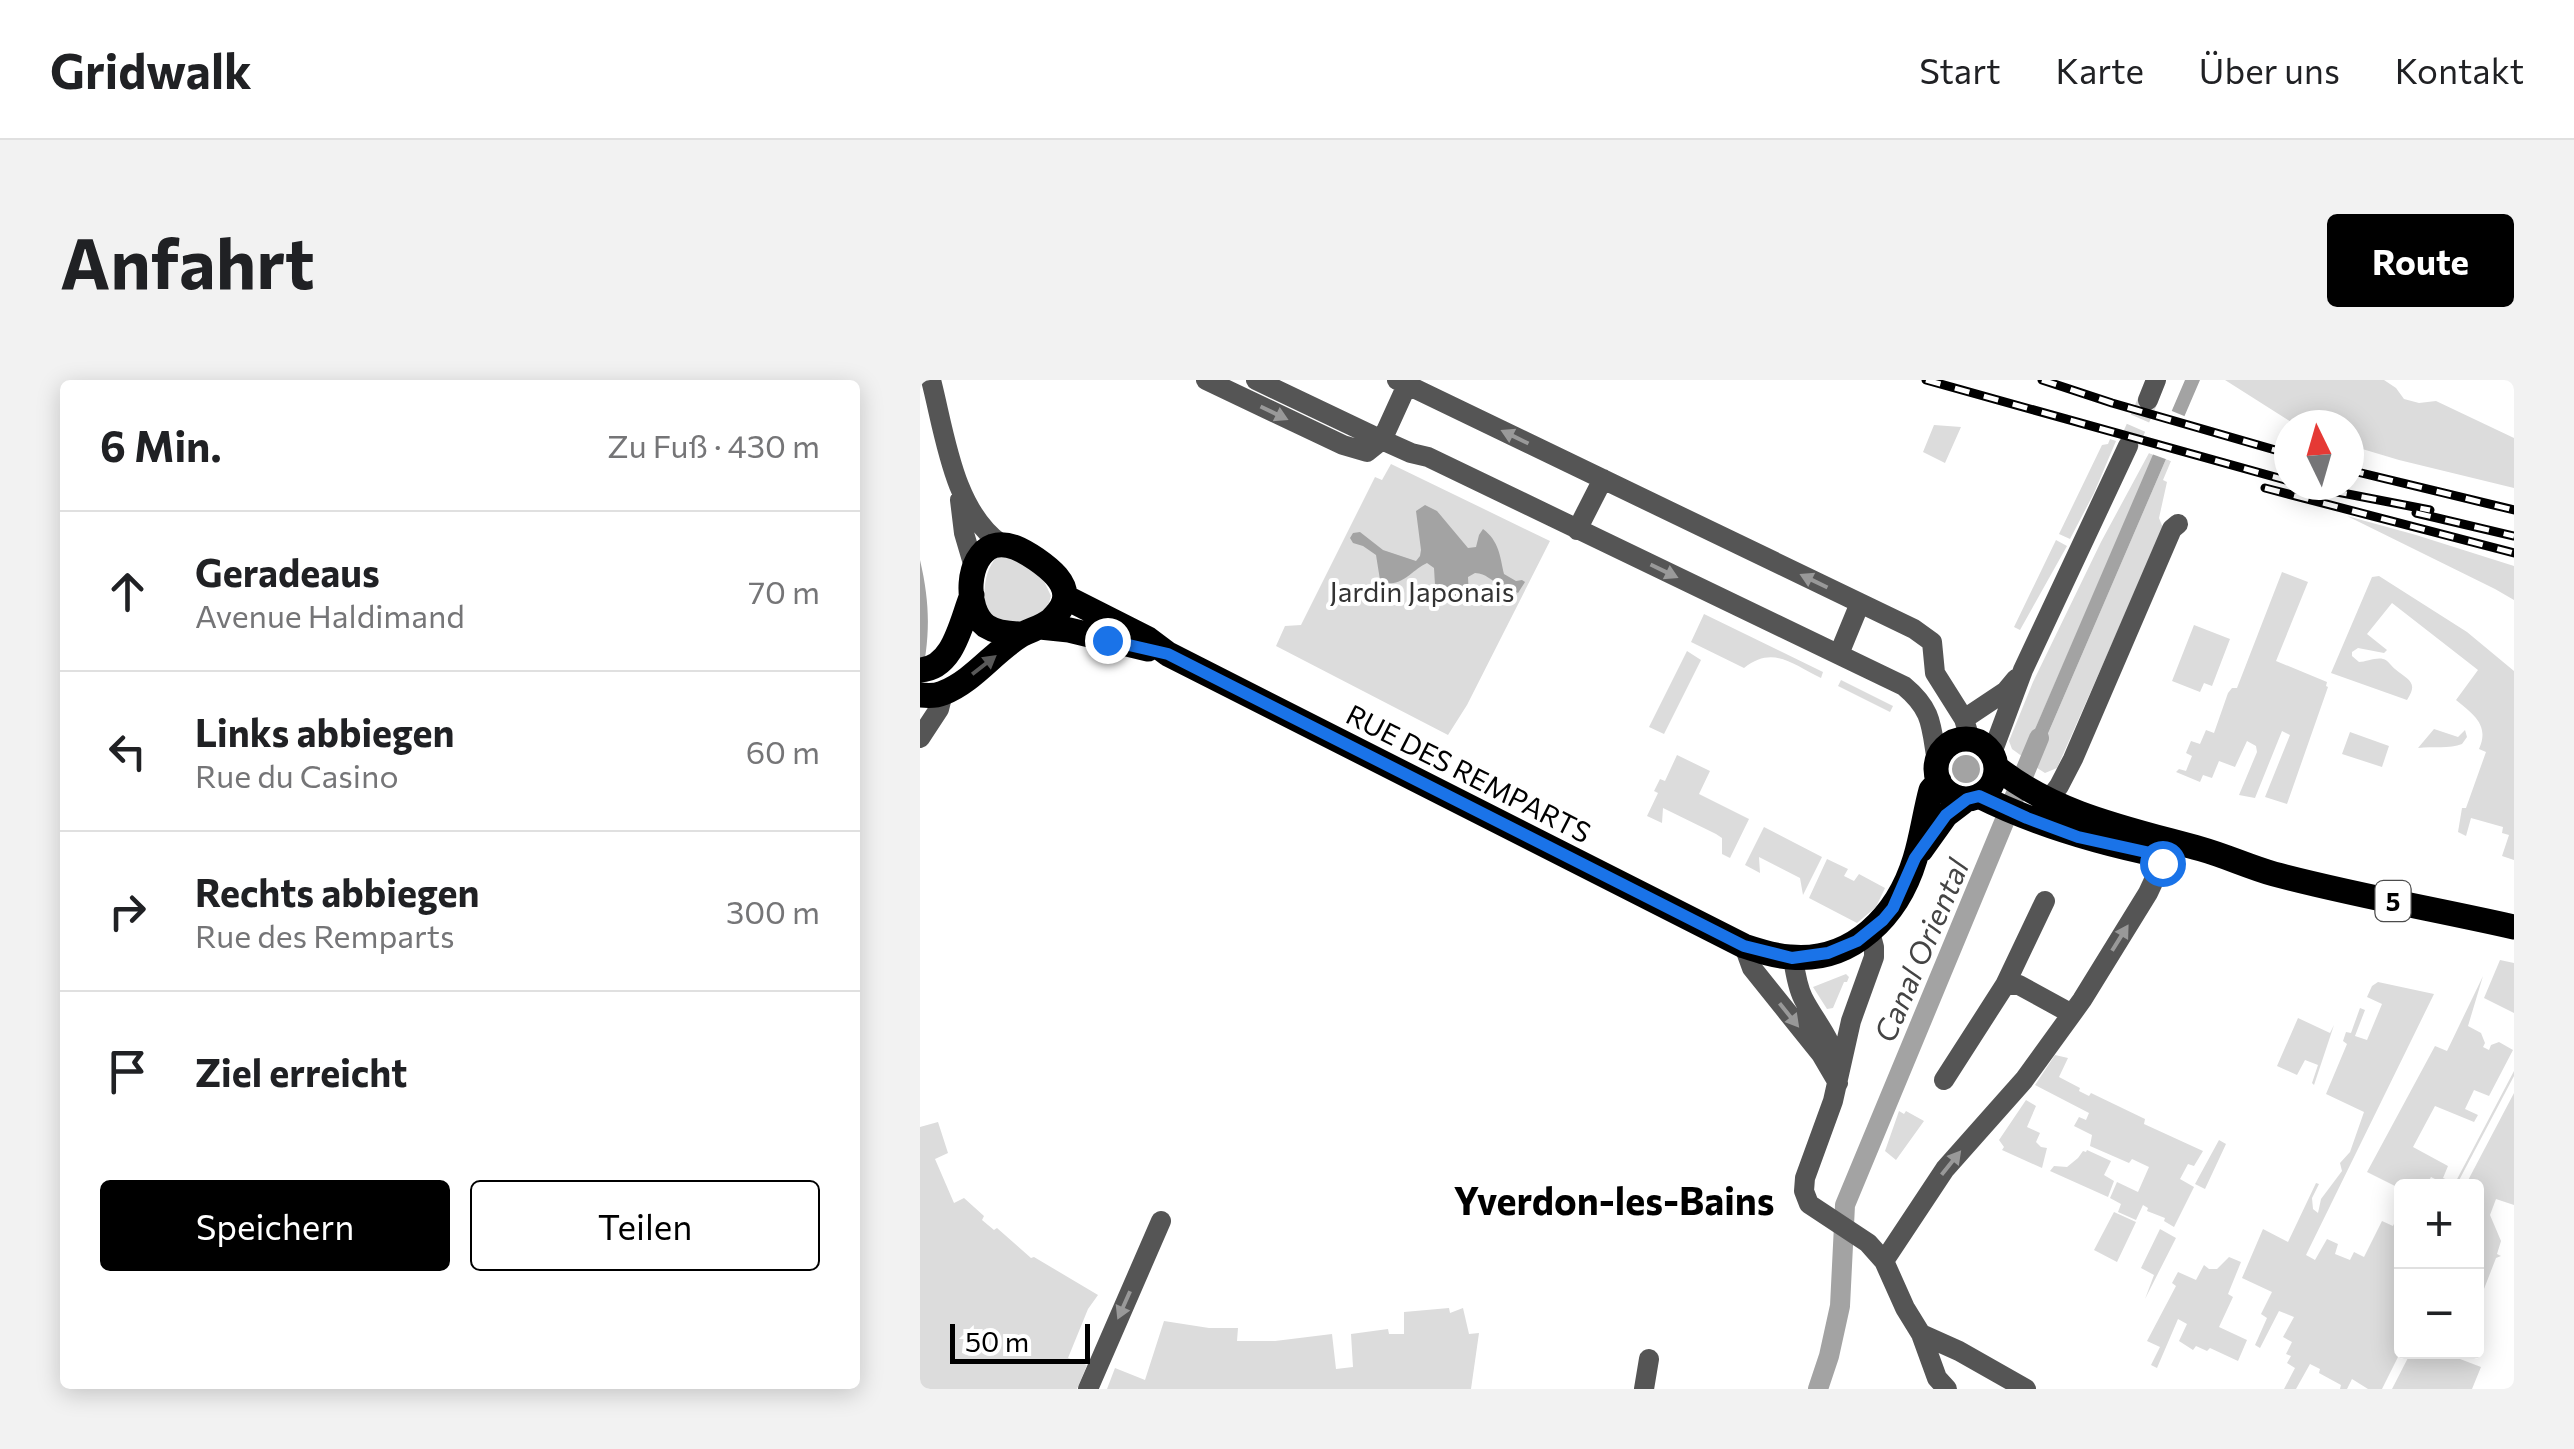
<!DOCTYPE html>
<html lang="de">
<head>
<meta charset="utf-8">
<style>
  :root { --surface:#fff; --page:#f2f2f2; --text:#202124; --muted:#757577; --line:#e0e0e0; --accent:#000 }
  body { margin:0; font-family:Commissioner,sans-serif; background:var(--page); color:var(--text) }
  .controls { position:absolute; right:30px; bottom:30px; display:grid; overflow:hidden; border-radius:10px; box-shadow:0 5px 25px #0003 }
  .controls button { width:90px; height:90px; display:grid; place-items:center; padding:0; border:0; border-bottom:2px solid var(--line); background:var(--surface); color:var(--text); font:50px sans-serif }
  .compass { position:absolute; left:1354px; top:30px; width:90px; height:90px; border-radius:50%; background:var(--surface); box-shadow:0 5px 25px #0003; rotate:355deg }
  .scale { position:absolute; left:30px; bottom:25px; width:140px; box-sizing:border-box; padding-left:10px; border:5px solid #000; border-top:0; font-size:28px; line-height:35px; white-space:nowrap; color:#000; -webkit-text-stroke:8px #fff; paint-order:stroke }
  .stop { position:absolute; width:30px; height:30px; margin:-22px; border:8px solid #1a73e8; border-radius:50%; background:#fff }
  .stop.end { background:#1a73e8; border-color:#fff; box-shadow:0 2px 10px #0008 }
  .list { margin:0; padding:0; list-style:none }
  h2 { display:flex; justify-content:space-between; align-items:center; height:130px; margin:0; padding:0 40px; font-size:42px }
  h2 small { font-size:32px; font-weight:400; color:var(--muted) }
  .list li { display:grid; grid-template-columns:65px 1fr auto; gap:30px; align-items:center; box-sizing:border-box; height:160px; padding:0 40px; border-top:2px solid var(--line) }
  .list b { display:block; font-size:38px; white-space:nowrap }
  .list p { margin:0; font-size:32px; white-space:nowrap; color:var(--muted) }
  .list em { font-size:32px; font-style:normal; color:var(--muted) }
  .actions { display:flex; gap:20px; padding:30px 40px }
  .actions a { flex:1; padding:22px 0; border:2px solid var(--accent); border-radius:10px; text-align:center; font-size:35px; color:var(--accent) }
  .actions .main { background:var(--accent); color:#fff }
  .icon { flex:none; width:55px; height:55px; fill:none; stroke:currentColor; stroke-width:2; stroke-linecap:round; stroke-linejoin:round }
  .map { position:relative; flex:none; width:1594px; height:1009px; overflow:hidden; border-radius:10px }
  header { display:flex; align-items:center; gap:60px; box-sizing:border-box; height:140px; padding:0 50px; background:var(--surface); border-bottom:2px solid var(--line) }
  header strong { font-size:48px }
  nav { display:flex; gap:55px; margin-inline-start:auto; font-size:35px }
  .intro { display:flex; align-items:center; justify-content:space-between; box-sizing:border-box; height:240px; padding:0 60px }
  h1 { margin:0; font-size:70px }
  .button { padding:25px 45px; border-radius:10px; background:var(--accent); color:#fff; font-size:35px; font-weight:700 }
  main { display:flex; gap:60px; padding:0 60px }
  aside { flex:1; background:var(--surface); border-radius:10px; box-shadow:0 5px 25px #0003 }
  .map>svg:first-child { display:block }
</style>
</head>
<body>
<header>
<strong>Gridwalk</strong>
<nav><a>Start</a><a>Karte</a><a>Über uns</a><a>Kontakt</a></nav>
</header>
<div class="intro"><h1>Anfahrt</h1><a class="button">Route</a></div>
<main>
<aside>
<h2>6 Min.<small>Zu Fuß · 430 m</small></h2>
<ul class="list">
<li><svg class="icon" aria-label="ahead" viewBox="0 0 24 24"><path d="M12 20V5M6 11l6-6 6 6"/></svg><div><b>Geradeaus</b><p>Avenue Haldimand</p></div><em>70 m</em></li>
<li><svg class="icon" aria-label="left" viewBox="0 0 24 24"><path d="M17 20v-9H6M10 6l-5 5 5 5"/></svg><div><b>Links abbiegen</b><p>Rue du Casino</p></div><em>60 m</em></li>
<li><svg class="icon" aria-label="right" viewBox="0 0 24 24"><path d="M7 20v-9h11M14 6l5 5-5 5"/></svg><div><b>Rechts abbiegen</b><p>Rue des Remparts</p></div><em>300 m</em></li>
<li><svg class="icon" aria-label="arrive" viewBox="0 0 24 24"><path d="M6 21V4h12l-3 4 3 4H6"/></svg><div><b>Ziel erreicht</b></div></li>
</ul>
<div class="actions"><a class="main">Speichern</a><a>Teilen</a></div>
</aside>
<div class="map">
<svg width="1594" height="1009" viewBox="0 0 1594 1009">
  <rect width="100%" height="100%" fill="#fff"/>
  <path fill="#dcdcdc" d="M1305,0H1464L1476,8L1484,19L1499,23L1516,21L1594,58V108L1479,80L1429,65V45H1376Z
    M1014,45L1041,47L1025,83L1003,72Z
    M1190,59L1196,61L1174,113L1150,159L1139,154L1182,65L1188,64Z
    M1229,73L1234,75L1103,377L1092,369L1089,361L1113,302L1181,162Z
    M1246,79L1251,81L1243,100L1247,102L1239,138L1243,148L1137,388L1125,393L1114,386Z
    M471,84L630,161L547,325L528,355L356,266L365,246L381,245L455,97L462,100Z
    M1427,136L1496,155L1594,186V220L1575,209Z
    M1136,160L1147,166L1100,250L1094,247Z
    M78,176H92L123,199L131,216L128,226L121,236L96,244L66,234C63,215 63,190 78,176Z
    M1362,192L1388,202L1356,281L1407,302L1406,306L1408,307L1367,424L1345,417L1370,355L1362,351L1335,418L1319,415L1337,372L1336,366L1327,361L1315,387L1299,381L1292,398L1283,395L1280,402L1256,392L1259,389L1266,391L1272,376L1266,373L1271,361L1280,364L1286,350L1294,353L1308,313L1312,308H1317Z
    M1459,196L1547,252L1594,291V480L1582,476L1589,455L1582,453L1583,447L1551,438L1546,456L1538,452L1542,428H1546L1566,372L1559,369C1570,345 1553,334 1536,320L1558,290L1472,223L1447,254L1467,270L1464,273L1438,268L1432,272V276L1439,282C1446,282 1456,277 1463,279C1468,280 1471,286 1475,289C1488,300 1499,302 1487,320L1411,293L1452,197Z
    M784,234L903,292L901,298C872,284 853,265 824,288L771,262Z
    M1274,245L1310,259L1292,306L1284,303L1280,312L1252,301Z
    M767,271L781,280L744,354L729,347Z
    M921,300L973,326L970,332L918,306Z
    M1514,349L1538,357L1545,350L1547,357L1542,364C1530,369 1512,366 1498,368Z
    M1430,352L1469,366L1462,387L1422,374Z
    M757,375L790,391L779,414L829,439L810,478L802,474V458L796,454L743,428L742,443L727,436L738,413L734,411L740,399L745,401Z
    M844,447L902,477L883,515L880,498L839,477L840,493L825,485Z
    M907,479L928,489L924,496L934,501L939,494L965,508L956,527L937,543L889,518Z
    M1580,580L1594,583V633L1564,618Z
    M926,594L929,597L927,602H924L913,628L907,629L893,607Z
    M1563,596L1548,646L1561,653L1565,663L1563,667L1569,670L1571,665L1579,662L1593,670L1569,716L1554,710L1545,729L1558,735L1554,742L1515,726L1493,767L1528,786L1523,798L1535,803L1594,691V696L1536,806H1519L1521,802L1511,797L1506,806H1481V809L1447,792L1515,666L1527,671Z
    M1458,602L1514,614L1386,875L1395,880L1407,859L1418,864L1415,874L1430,880L1434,872L1444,877L1462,841L1473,846L1481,828V971L1462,1009H1448L1432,999L1427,1009H1420L1421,1005L1399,993L1400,989L1390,984L1376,1009H1364L1375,988L1367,983L1371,976L1366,974L1372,962L1363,957L1374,937L1359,931L1340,968L1335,965L1347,938L1341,934L1352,912L1322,898L1343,849L1368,862L1396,803L1399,804L1392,818L1393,829L1398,833L1401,819L1422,791L1420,783L1430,772L1444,732L1406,714L1427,664L1423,661L1426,652L1431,653L1440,628L1445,630L1435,656L1447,660L1462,624L1447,617L1452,606Z
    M1378,638L1410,653L1414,645L1394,705L1392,703L1398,685L1385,680L1377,695L1357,686Z
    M1135,675L1148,678L1139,697L1160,708L1159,711L1169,716L1171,713L1225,739L1224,744L1283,771L1274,786L1268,784L1260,799L1274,807L1254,847L1244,841L1245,838L1227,831L1228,828L1223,825L1216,840L1198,832L1201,824L1190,818L1197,802L1218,812L1229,787L1212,779L1209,783L1170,766L1172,755L1154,746L1159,737L1166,740L1169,733L1115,705Z
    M1594,713V825L1576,819L1570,835L1581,861L1577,874L1581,876L1576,878L1557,927L1556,806H1545Z
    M1106,720L1116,726L1107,747L1120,753L1116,762L1121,767L1127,768L1122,788L1082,770L1084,767L1079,760Z
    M979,731L984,734L986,731L1004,741L976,780L965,771Z
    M18,742L28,773L15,779L34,823L44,818L64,836L62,840L74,850L77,848L111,878L114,877L178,915L168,929L148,978L167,985L157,1009H0V747Z
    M1299,760L1306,764L1285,809L1275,804Z
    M1167,770L1191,781L1184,795L1194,801L1188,817L1130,791L1134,786L1147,787L1158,778L1163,771L1166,772Z
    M1194,832L1216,842L1197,882L1174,870Z
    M1240,849L1256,858L1225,919L1234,895L1221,888Z
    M1309,877L1321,882L1308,914L1313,917L1299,947L1327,960L1318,981L1290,968L1287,971L1276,966L1273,970L1259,961L1267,944L1258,939L1237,988L1231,985L1240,967L1227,961L1256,906L1252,903L1258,892L1276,900L1284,885L1289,889H1297Z
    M529,928L530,933L543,928L549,954L559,953L551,1009H187L195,988L225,1000L244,941L289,948H318L317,961H355L412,954L416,989L433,987L431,954L468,949L469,954H484V932Z
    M1491,972H1542L1540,979L1561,987L1552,1009H1472Z"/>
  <path fill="#a3a3a3" d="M1265,0H1280L1114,386L1103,377Z
    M505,125L517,131L548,168L556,167L559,155L563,149C579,161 580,176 584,194L596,201L602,200L605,202L598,213C591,209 586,207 579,204C570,200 567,194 555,193L548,197L549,218L545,220L529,218L515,205L514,188L507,183C491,190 480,211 460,200L456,175L443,166L433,163L430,158L433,153L440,152L463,170L496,181L500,176L501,170L496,131Z
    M0,180C11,227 10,259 0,306Z
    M1032 389a14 14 0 1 1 28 0a14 14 0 1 1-28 0Z"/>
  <path fill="#fff" d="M1247,29L1269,38L1251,81L1229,73Z"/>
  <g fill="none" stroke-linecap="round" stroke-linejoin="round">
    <path stroke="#a3a3a3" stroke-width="20" d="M898,1009L909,976L920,926L925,825L1119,358"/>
    <path stroke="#d9d9d9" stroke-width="20" stroke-dasharray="20 10" stroke-linecap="butt" d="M1208,66L1228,20"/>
    <path stroke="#555" stroke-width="20" d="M11,0C25,54 33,130 81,164
      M286,0L423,65L447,72L462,60L487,5
      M336,0L462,60L491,73L508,77L984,306C1013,330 1011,346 1017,382
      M477,0L994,249L1012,262L1015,293L1044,339L1050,359
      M1228,20L1236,0
      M40,120L44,153L54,187
      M657,150L683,99
      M919,274L940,223
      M1044,339L1086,311L1096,299
      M0,358L19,329L23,313
      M1072,373L1103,290L1208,66
      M1120,431L1139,406L1153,379L1252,149L1258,144
      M950,552L954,567V577L931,641L913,721L885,798L884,811L889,824L948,863L964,881L985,928L1001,954L1017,998L1027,1009
      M824,566L832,588L901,674L918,703
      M873,578C875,591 877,606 883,618C895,642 913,659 916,686
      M1085,605H1099L1152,634
      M1024,700L1085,605L1125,521
      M964,881L1025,789L1104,700L1162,620L1228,513L1242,483L1247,463
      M1001,954L1039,971L1106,1009
      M168,1009L241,841
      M724,1009L729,979"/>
    <path stroke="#000" stroke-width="25" d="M145,217L228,259L248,274L824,566C839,571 854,576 870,577C933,583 978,535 995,479C1002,456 1005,432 1011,410L1019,401
      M120,247L149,250L228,269
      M0,290C34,288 41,242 52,215
      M0,315C8,316 16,316 23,313C54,301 75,270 103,254C113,249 122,247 131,240C136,235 142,229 144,221C149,203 129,188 116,179C104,171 88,161 73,166C46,176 44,229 66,246C77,253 90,254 103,254
      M1016 389a30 30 0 1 1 60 0a30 30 0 1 1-60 0Z
      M1076,387C1136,435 1209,449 1281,469C1306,476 1329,487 1354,494C1433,515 1514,529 1594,547
      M1059,416C1117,445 1176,462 1239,475
      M1001,470L1026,435L1047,419"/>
    <defs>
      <path id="rail" d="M1006,0L1369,101
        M1122,0L1192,23L1369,74
        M1429,90L1594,130
        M1345,108L1594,173
        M1412,111L1510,130
        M1496,133L1594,156"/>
    </defs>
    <use href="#rail" stroke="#000" stroke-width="9"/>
    <use href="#rail" stroke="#fff" stroke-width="5" stroke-dasharray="15" stroke-linecap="butt"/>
  </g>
  <defs><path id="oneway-solid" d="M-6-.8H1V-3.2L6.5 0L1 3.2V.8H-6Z" transform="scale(2.5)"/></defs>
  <g fill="#999">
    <use href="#oneway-solid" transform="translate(354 33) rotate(26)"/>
    <use href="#oneway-solid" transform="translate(595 57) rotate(-154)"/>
    <use href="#oneway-solid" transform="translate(744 191) rotate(26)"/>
    <use href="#oneway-solid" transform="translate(894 201) rotate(-154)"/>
    <use href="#oneway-solid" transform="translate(1200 558) rotate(-58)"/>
    <use href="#oneway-solid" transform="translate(869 635) rotate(51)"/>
    <use href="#oneway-solid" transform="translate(1031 783) rotate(-51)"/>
    <use href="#oneway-solid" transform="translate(204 925) rotate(114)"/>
  </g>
  <use fill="#595959" href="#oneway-solid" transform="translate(64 285) rotate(-38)"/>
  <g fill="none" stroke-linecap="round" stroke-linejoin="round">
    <path stroke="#1a73e8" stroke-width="12" d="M187,260L248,274L824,566L872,578L908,573L937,561L963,540L973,528L995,478L1026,435L1047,419L1059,416L1107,438L1158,457L1244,476L1242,483"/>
  </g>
  <g text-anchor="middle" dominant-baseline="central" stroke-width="8" stroke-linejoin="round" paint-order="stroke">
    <rect fill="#fff" stroke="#4c4c4c" stroke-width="2.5" x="1455.5" y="501" width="35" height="40" rx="8"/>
    <g font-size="25" font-weight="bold" fill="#000">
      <text x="1473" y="521">5</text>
    </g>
    <g font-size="28" fill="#333" stroke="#fff">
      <text x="502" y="211">Jardin Japonais</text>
    </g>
    <g font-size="28" fill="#000" stroke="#fff">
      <text transform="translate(549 393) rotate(27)">RUE DES REMPARTS</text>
    </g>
    <g font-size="30" font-style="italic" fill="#444" stroke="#fff">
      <text transform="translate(1000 570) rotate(-67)">Canal Oriental</text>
    </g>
    <g font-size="38" font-weight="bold" fill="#000" stroke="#fff">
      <text x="694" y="819">Yverdon-les-Bains</text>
    </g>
  </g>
</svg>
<div class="controls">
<button>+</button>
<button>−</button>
</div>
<svg class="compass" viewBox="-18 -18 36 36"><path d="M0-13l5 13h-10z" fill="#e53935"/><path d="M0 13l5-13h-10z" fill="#757577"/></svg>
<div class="scale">50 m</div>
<div class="stop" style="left:1242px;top:483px"></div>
<div class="stop end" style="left:187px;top:260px"></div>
</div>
</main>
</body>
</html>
